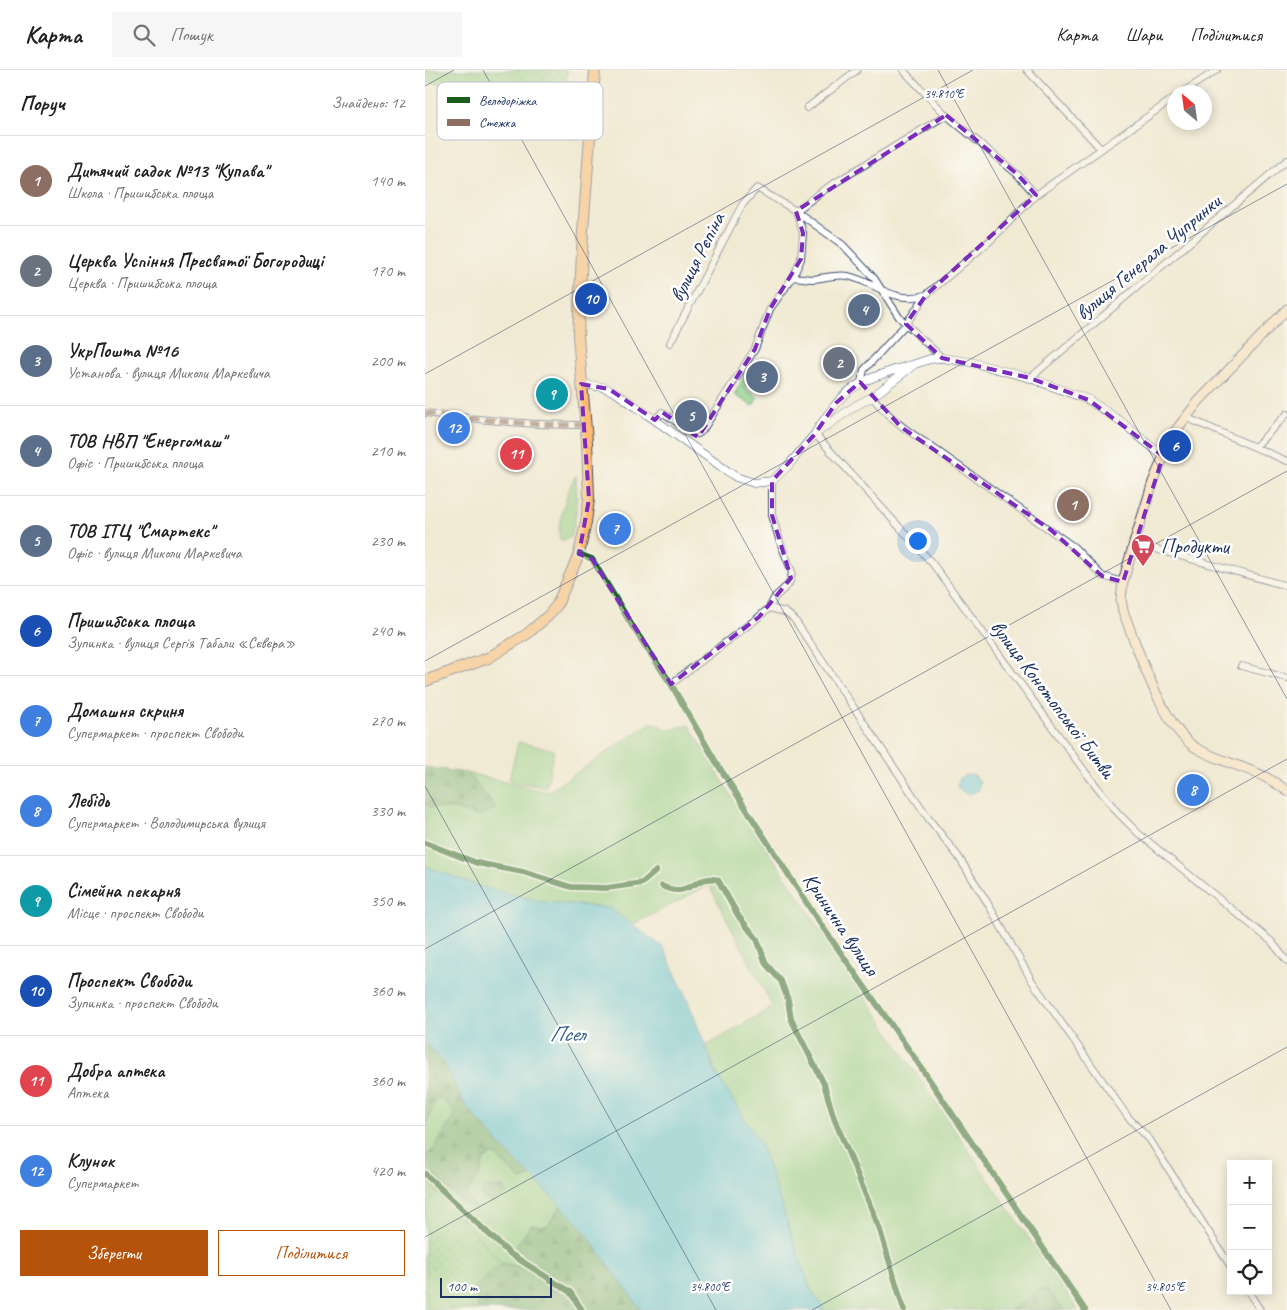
<!DOCTYPE html>
<html lang="uk">
<head>
<meta charset="utf-8">
<style>
  :root { --surface:#fff; --page:#f6f6f6; --text:#202124; --muted:#757577; --line:#e0e0e0; --accent:#b45309 }
  body { margin:0; font-family:Caveat,sans-serif; background:var(--page); color:var(--text) }
  .controls { position:absolute; right:15px; bottom:15px; display:grid; overflow:hidden; border-radius:0px; box-shadow:0 2px 12px #0003 }
  .controls button { width:45px; height:45px; display:grid; place-items:center; padding:0; border:0; border-bottom:1px solid var(--line); background:var(--surface); color:var(--text); font:25px sans-serif }
  .compass { position:absolute; left:742px; top:15px; width:45px; height:45px; border-radius:50%; background:var(--surface); box-shadow:0 2px 12px #0003; rotate:331deg }
  .scale { position:absolute; left:15px; bottom:12px; width:112px; box-sizing:border-box; padding-left:5px; border:2px solid #1b2f5e; border-top:0; font-size:14px; line-height:18px; white-space:nowrap; color:#1b2f5e; -webkit-text-stroke:4px #fff; paint-order:stroke }
  .you { position:absolute; left:492px; top:470px; width:18px; height:18px; margin:-12px; border:4px solid #fff; border-radius:50%; background:#1a73e8; box-shadow:0 0 0 8px #1a73e833 }
  .badge { display:grid; place-items:center; width:32px; height:32px; border-radius:50%; background:var(--accent); color:#fff; font-size:16px; font-weight:700 }
  .pin { position:absolute; translate:-50% -50%; border:2px solid #fff; box-shadow:0 1px 5px #0006 }
  .list { margin:0; padding:0; list-style:none }
  h2 { display:flex; justify-content:space-between; align-items:center; height:65px; margin:0; padding:0 20px; font-size:21px }
  h2 small { font-size:16px; font-weight:400; color:var(--muted) }
  .list li { display:grid; grid-template-columns:32px 1fr auto; gap:15px; align-items:center; box-sizing:border-box; height:90px; padding:0 20px; border-top:1px solid var(--line) }
  .list b { display:block; font-size:19px; white-space:nowrap }
  .list p { margin:0; font-size:16px; white-space:nowrap; color:var(--muted) }
  .list em { font-size:16px; font-style:normal; color:var(--muted) }
  .actions { display:flex; gap:10px; padding:15px 20px }
  .actions a { flex:1; padding:11px 0; border:1px solid var(--accent); border-radius:0px; text-align:center; font-size:18px; color:var(--accent) }
  .actions .main { background:var(--accent); color:#fff }
  .icon { flex:none; width:28px; height:28px; fill:none; stroke:currentColor; stroke-width:2; stroke-linecap:round; stroke-linejoin:round }
  .map { position:relative; flex:none; width:862px; height:1240px; overflow:hidden }
  header { display:flex; align-items:center; gap:30px; box-sizing:border-box; height:70px; padding:0 25px; background:var(--surface); border-bottom:1px solid var(--line) }
  header strong { font-size:24px }
  nav { display:flex; gap:28px; margin-inline-start:auto; font-size:18px }
  .search { width:350px; height:45px; background:var(--page); display:flex; align-items:center; gap:12px; box-sizing:border-box; padding:0 18px; border-radius:0px; color:var(--muted); font-size:19px }
  main { display:flex }
  aside { flex:1; background:var(--surface) }
  .map>svg:first-child { display:block }
</style>
</head>
<body>
<header>
<strong>Карта</strong>
<div class="search"><svg class="icon" aria-label="search" viewBox="0 0 24 24"><circle cx="10" cy="10" r="6"/><path d="M15 15l6 6"/></svg>Пошук</div>
<nav><a>Карта</a><a>Шари</a><a>Поділитися</a></nav>
</header>
<main>
<aside>
<h2>Поруч<small>Знайдено: 12</small></h2>
<ul class="list">
<li><span class="badge" style="background:#8d6e63">1</span><div><b>Дитячий садок №13 &quot;Купава&quot;</b><p>Школа · Пришибська площа</p></div><em>140 m</em></li>
<li><span class="badge" style="background:#6b7280">2</span><div><b>Церква Успіння Пресвятої Богородиці</b><p>Церква · Пришибська площа</p></div><em>170 m</em></li>
<li><span class="badge" style="background:#5c6f8a">3</span><div><b>УкрПошта №16</b><p>Установа · вулиця Миколи Маркевича</p></div><em>200 m</em></li>
<li><span class="badge" style="background:#5c6f8a">4</span><div><b>ТОВ НВП &quot;Енергомаш&quot;</b><p>Офіс · Пришибська площа</p></div><em>210 m</em></li>
<li><span class="badge" style="background:#5c6f8a">5</span><div><b>ТОВ ІТЦ &quot;Смартекс&quot;</b><p>Офіс · вулиця Миколи Маркевича</p></div><em>230 m</em></li>
<li><span class="badge" style="background:#1a4fb4">6</span><div><b>Пришибська площа</b><p>Зупинка · вулиця Сергія Табали «Сєвєра»</p></div><em>240 m</em></li>
<li><span class="badge" style="background:#3f7fe0">7</span><div><b>Домашня скриня</b><p>Супермаркет · проспект Свободи</p></div><em>270 m</em></li>
<li><span class="badge" style="background:#3f7fe0">8</span><div><b>Лебідь</b><p>Супермаркет · Володимирська вулиця</p></div><em>330 m</em></li>
<li><span class="badge" style="background:#0f9aa8">9</span><div><b>Сімейна пекарня</b><p>Місце · проспект Свободи</p></div><em>350 m</em></li>
<li><span class="badge" style="background:#1a4fb4">10</span><div><b>Проспект Свободи</b><p>Зупинка · проспект Свободи</p></div><em>360 m</em></li>
<li><span class="badge" style="background:#e0444e">11</span><div><b>Добра аптека</b><p>Аптека</p></div><em>360 m</em></li>
<li><span class="badge" style="background:#3f7fe0">12</span><div><b>Клунок</b><p>Супермаркет</p></div><em>420 m</em></li>
</ul>
<div class="actions"><a class="main">Зберегти</a><a>Поділитися</a></div>
</aside>
<div class="map">
<svg width="862" height="1240" viewBox="0 0 862 1240">
  <defs>
    <pattern id="forest-firs" width="22" height="20" patternUnits="userSpaceOnUse" patternTransform="scale(1.25)"><rect width="22" height="20" fill="#74b375"/><path d="M5 1l3.5 6h-7zM16 11l3.5 6h-7z" fill="#5e9263"/></pattern>
    <pattern id="park-dots" width="8" height="8" patternUnits="userSpaceOnUse" patternTransform="scale(1.25)"><rect width="8" height="8" fill="#90d189"/><path d="M2 2h.1M6 6h.1" fill="none" stroke="#75aa73" stroke-width="1.8" stroke-linecap="round"/></pattern>
  </defs>
  <rect width="100%" height="100%" fill="#fff"/>
  <filter id="ink" filterUnits="userSpaceOnUse"><feTurbulence type="fractalNoise" baseFrequency=".02" numOctaves="2"/><feDisplacementMap in="SourceGraphic" scale="10" xChannelSelector="R" yChannelSelector="G"/><feConvolveMatrix kernelMatrix="1 2 1 2 8 2 1 2 1" color-interpolation-filters="sRGB"/></filter>
  <filter id="wash" filterUnits="userSpaceOnUse"><feTurbulence type="fractalNoise" baseFrequency=".0096" numOctaves="4" result="noise"/><feDisplacementMap in="SourceGraphic" scale="20" xChannelSelector="R" yChannelSelector="G"/><feGaussianBlur stdDeviation="1.12" result="paint"/><feColorMatrix in="noise" values="0 0 0 0 0 0 0 0 0 0 0 0 0 0 0 0 0 1.4 0 .05"/><feComposite in="paint" operator="in"/></filter>
  <g filter="url(#wash)">
    <rect width="100%" height="100%" fill="#f1ead3"/>
    <path fill="#90d189" stroke="#568074" d="M151,405L152,438L146,467L139,471L135,469C131,453 143,419 151,405Z
      M227,652L244,660L264,655L306,725L507,1027L653,1240H399L384,1216L335,1074L292,1005L281,976L348,937L284,815L207,855L184,838L120,832L56,817L0,796V732L4,737L30,739L52,746L71,737L42,703L123,722Z
      M93,672L129,680L121,718L84,710Z
      M15,1026L30,1044L10,1078L0,1087V1054L3,1051L7,1037Z
      M69,1084L96,1110L106,1106L136,1135L123,1156L106,1155L92,1175L97,1197L77,1193L0,1110V1095L38,1134L49,1138L41,1124L55,1104L59,1089Z"/>
    <path fill="url(#forest-firs)" stroke="#48716a" d="M0,697L42,703L71,738L52,746L30,739L4,737L0,732Z
      M0,972L19,993L41,1036L77,1077L106,1106L96,1110L69,1084L59,1088L55,1104L41,1124L50,1138L38,1134L0,1095V1087L10,1078L30,1044L15,1026L7,1037L3,1052L0,1054Z
      M59,1117H78L82,1123L68,1134L56,1126Z
      M136,1135L155,1155L216,1240H53L51,1216L77,1193L96,1197L92,1175L106,1155L123,1156Z
      M616,1219L622,1220L639,1240H585Z"/>
    <path fill="url(#park-dots)" stroke="#568074" d="M0,0H142L141,19L0,13Z
      M326,294L332,298L320,319L333,327L328,336L309,325Z
      M0,1110L77,1193L51,1216L53,1240H0Z"/>
    <path fill="#61c7de" stroke="#3e7b9e" d="M543,704L550,705L555,712L554,720L543,725L533,718L532,714L536,707Z
      M0,796L56,817L120,832L184,838L238,877L263,931L292,1005L335,1074L384,1216L399,1240H216L155,1155L77,1077L41,1036L19,993L0,972Z"/>
  </g>
  <g filter="url(#ink)">
    <g fill="none" stroke-linecap="round" stroke-linejoin="round">
      <defs>
        <path id="minor" d="M478,0L521,45L592,104L611,125
          M602,0L676,79
          M758,22L792,0
          M382,38L432,0
          M368,207C375,207 381,209 388,209C400,208 411,204 423,206C453,213 466,234 501,225
          M245,273L317,135L332,118L371,141L418,175L449,208L474,247L517,288
          M605,308L862,90
          M436,312L439,300L481,254L501,225L566,170L611,125L749,28
          M447,327C465,348 478,358 501,373L649,477L677,506L698,512
          M0,343C53,349 107,356 161,355
          M760,347L862,391
          M230,350L237,342L267,363L273,364L277,361L330,279L345,239L368,207L376,189L378,163L371,141L400,119L521,45
          M390,364L507,493L661,703L693,743L713,763L846,871L862,891
          M830,377L862,344
          M709,473L862,516
          M154,484L167,489L209,559L246,614L291,692L392,849L491,990L660,1240
          M344,538L360,542L369,549L504,749L533,786L562,832L607,911L703,1047L725,1070L806,1197
          M816,596L862,608
          M246,614L334,547L344,538L350,527L364,514L366,508L367,502L355,472L347,445V411
          M823,1221L835,1240"/>
        <path id="tertiary" d="M156,314L178,317L190,322L311,407L329,413L347,411L362,397L390,364L430,336L447,327L490,294L505,289L517,288L546,292L605,308L664,330L694,350L738,386
          M391,362C422,314 433,311 486,295"/>
        <path id="secondary" d="M862,239L773,332L748,364L728,412L709,473L698,512L696,529L698,541C712,577 739,661 773,679C804,696 833,698 862,721"/>
        <path id="primary" d="M0,611L63,588L102,564L123,546L132,535L154,484L161,452L164,429L162,371L153,266L158,161L170,0"/>
      </defs>
      <use href="#minor" stroke="#3b4b70" stroke-width="8"/>
      <use href="#tertiary" stroke="#3b4b70" stroke-width="9"/>
      <use href="#secondary" stroke="#3b4b70" stroke-width="11"/>
      <use href="#primary" stroke="#3b4b70" stroke-width="12"/>
      <use href="#minor" stroke="#fff" stroke-width="6"/>
      <use href="#tertiary" stroke="#fff" stroke-width="8"/>
      <use href="#secondary" stroke="#ffe4c6" stroke-width="9"/>
      <use href="#primary" stroke="#ffbb71" stroke-width="10"/>
      <path stroke="#8d6e63" stroke-width="5" stroke-dasharray="10 5" stroke-linecap="butt" d="M0,343C53,349 107,356 161,355"/>
      <defs>
        <path id="cycleway" d="M154,484L167,489L209,559L246,614L291,692L392,849L491,990L660,1240
          M0,773L52,793L98,802L146,817L182,818L217,813L231,801
          M237,816C265,830 270,803 293,810L314,847L332,869L341,894L356,911L363,930L366,949L399,1014L409,1048L454,1157L479,1240
          M0,1104L84,1183L145,1222L157,1240"/>
      </defs>
      <use href="#cycleway" stroke="#fff" stroke-width="9"/>
      <use href="#cycleway" stroke="#1b5e20" stroke-width="6"/>
    </g>
  </g>
  <path d="M0 0H862V1240H0ZM521,45L592,104L611,125L501,225L481,254L517,288L605,308L664,330L738,386L698,512L677,506L626,460L476,357L435,312L411,333L390,364L347,411V445L366,508L334,547L246,614L167,489L154,484L164,429L156,314L184,319L230,350L237,342L273,367L330,279L345,239L376,189L378,163L371,141Z" fill="#f1ead3" fill-opacity=".55" fill-rule="evenodd"/>
  <path fill="none" stroke="#7b2cbf" stroke-width="4" stroke-dasharray="10 6" stroke-linejoin="round" d="M521,45L592,104L611,125L501,225L481,254L517,288L605,308L664,330L738,386L698,512L677,506L626,460L476,357L435,312L411,333L390,364L347,411V445L366,508L334,547L246,614L167,489L154,484L164,429L156,314L184,319L230,350L237,342L273,367L330,279L345,239L376,189L378,163L371,141Z"/>
  <path fill="none" stroke="#1b2f5e" stroke-width="1" stroke-opacity="0.45" d="M58,0L746,1240M513,0L862,629M0,16L29,0M0,304L548,0M0,591L862,114M0,716L291,1240M0,879L862,401M0,1167L862,689M387,1240L862,977"/>
  <defs>
    <symbol id="supermarket-pin" viewBox="-11 -11 22 30"><path d="M0 17L-7.5 6A9.5 9.5 0 1 1 7.5 6Z" fill="#d1495b" stroke="#fff"/><path d="M-6-5.5h2.5l.6 2H6L4.5 2H-2.5L-4.4-4H-6ZM-1.5 3.2a1.3 1.3 0 1 0 .1 0ZM3 3.2a1.3 1.3 0 1 0 .1 0Z" fill="#fff"/></symbol>
  </defs>
  <g fill-rule="evenodd">
    <use href="#supermarket-pin" x="704" y="462" width="28" height="38"/>
  </g>
  <g text-anchor="middle" dominant-baseline="central" stroke-width="5" stroke-linejoin="round" paint-order="stroke">
    <g font-size="21" fill="#1b2f5e" stroke="#fff">
      <text transform="translate(272 187) rotate(-63)">вулиця Рєпіна</text>
      <text transform="translate(723 187) rotate(-40)">вулиця Генерала Чупринки</text>
      <text transform="translate(628 629) rotate(53)">вулиця Конотопської Битви</text>
      <text transform="translate(416 854) rotate(56)">Кринична вулиця</text>
    </g>
    <g font-size="21" fill="#1b2f5e" stroke="#fff" text-anchor="start">
      <text x="736" y="476">Продукти</text>
    </g>
    <g font-size="22" font-style="italic" fill="#305d84" stroke="#fff">
      <text x="142" y="964">Псел</text>
    </g>
  </g>
  <rect x="12" y="12" width="166" height="58" rx="8" fill="#fff" stroke="#bbc1cf" stroke-width="1"/>
  <rect x="22" y="27" width="23" height="6" fill="#1b5e20"/>
  <rect x="22" y="49" width="23" height="7" fill="#8d6e63"/>
  <g font-size="14" fill="#1b2f5e">
    <text x="54" y="35">Велодоріжка</text>
    <text x="54" y="57">Стежка</text>
  </g>
  <g font-size="12" text-anchor="middle" fill="#1b2f5e" stroke="#fff" stroke-width="5" stroke-linejoin="round" paint-order="stroke">
    <text x="519" y="28">34.810°E</text>
    <text x="285" y="1221">34.800°E</text>
    <text x="740" y="1221">34.805°E</text>
  </g>
</svg>
<div class="controls">
<button>+</button>
<button>−</button>
<button><svg class="icon" aria-label="locate" viewBox="0 0 24 24"><circle cx="12" cy="12" r="6"/><path d="M12 2v4M12 18v4M2 12h4M18 12h4"/></svg></button>
</div>
<svg class="compass" viewBox="-18 -18 36 36"><path d="M0-13l5 13h-10z" fill="#e53935"/><path d="M0 13l5-13h-10z" fill="#757577"/></svg>
<div class="scale">100 m</div>
<div class="you"></div>
<div class="pin badge" style="left:648px;top:435px;background:#8d6e63">1</div>
<div class="pin badge" style="left:414px;top:293px;background:#6b7280">2</div>
<div class="pin badge" style="left:337px;top:307px;background:#5c6f8a">3</div>
<div class="pin badge" style="left:439px;top:240px;background:#5c6f8a">4</div>
<div class="pin badge" style="left:266px;top:346px;background:#5c6f8a">5</div>
<div class="pin badge" style="left:750px;top:376px;background:#1a4fb4">6</div>
<div class="pin badge" style="left:190px;top:459px;background:#3f7fe0">7</div>
<div class="pin badge" style="left:768px;top:720px;background:#3f7fe0">8</div>
<div class="pin badge" style="left:127px;top:324px;background:#0f9aa8">9</div>
<div class="pin badge" style="left:166px;top:229px;background:#1a4fb4">10</div>
<div class="pin badge" style="left:91px;top:384px;background:#e0444e">11</div>
<div class="pin badge" style="left:29px;top:358px;background:#3f7fe0">12</div>
</div>
</main>
</body>
</html>
